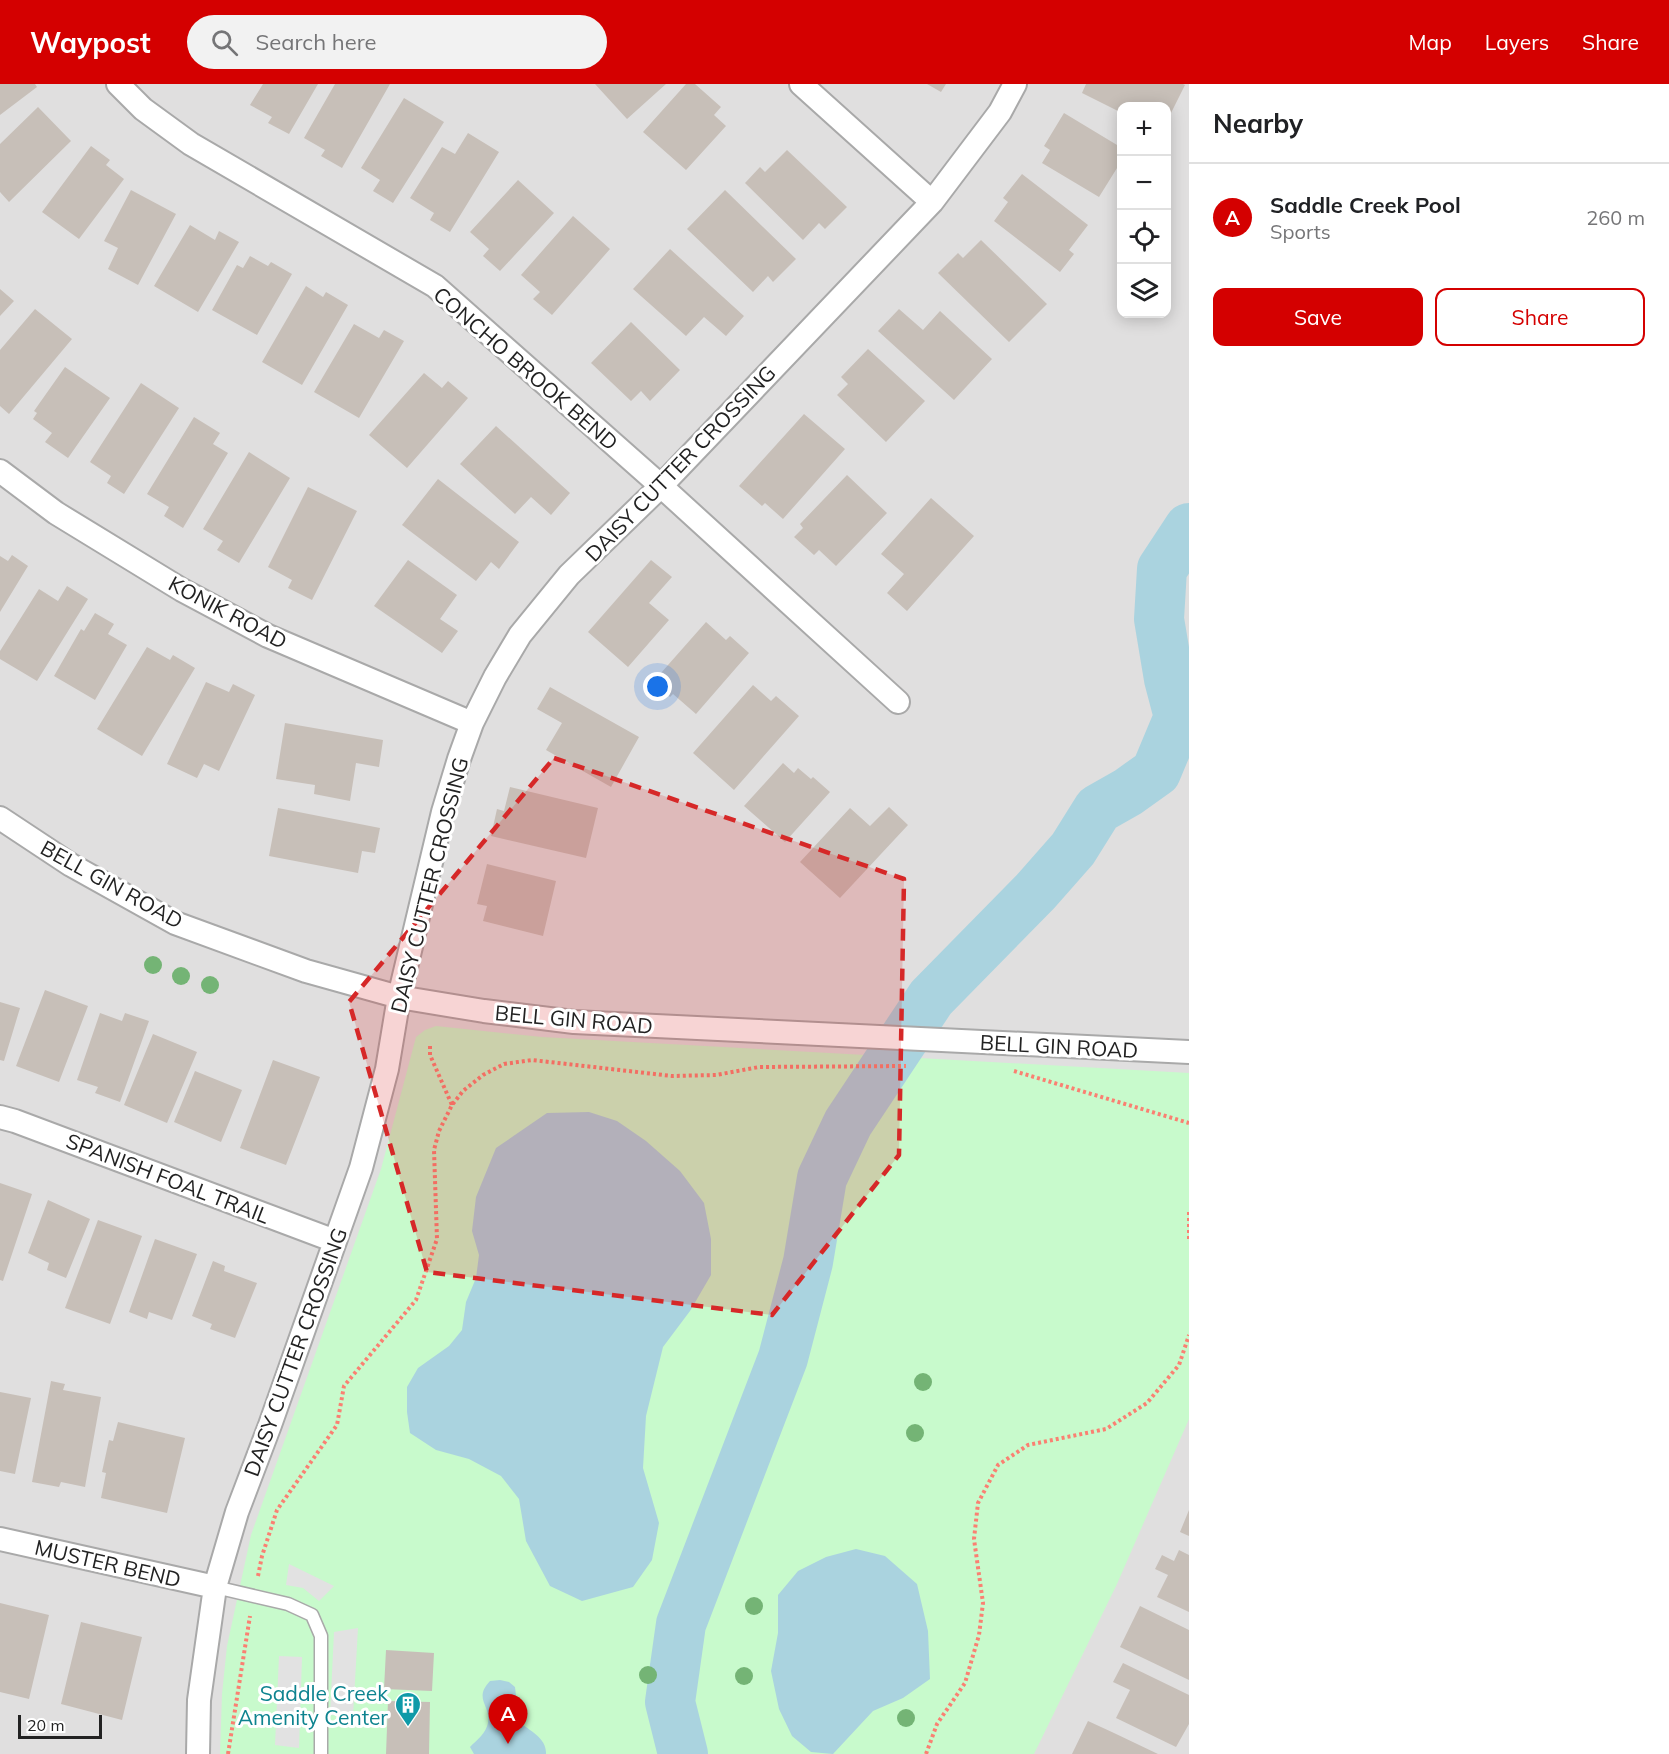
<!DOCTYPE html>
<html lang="en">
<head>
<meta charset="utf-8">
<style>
  :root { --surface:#fff; --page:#f2f2f2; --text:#202124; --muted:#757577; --line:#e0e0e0; --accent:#d40000 }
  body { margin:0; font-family:Mulish,sans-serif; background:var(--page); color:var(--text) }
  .controls { position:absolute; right:18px; top:18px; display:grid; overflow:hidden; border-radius:12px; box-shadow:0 3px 15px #0003 }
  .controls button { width:54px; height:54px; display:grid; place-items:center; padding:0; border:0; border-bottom:2px solid var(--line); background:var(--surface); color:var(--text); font:30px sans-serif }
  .scale { position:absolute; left:18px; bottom:15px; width:84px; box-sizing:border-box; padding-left:6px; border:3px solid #222; border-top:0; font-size:16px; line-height:21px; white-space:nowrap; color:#222; -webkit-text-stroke:4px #fff; paint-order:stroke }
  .you { position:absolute; left:658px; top:603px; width:21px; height:21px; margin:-15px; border:4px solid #fff; border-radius:50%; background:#1a73e8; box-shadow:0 0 0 9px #1a73e833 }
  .badge { display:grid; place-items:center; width:39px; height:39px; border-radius:50%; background:var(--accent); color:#fff; font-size:20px; font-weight:700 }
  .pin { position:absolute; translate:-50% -50px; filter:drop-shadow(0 2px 3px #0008) }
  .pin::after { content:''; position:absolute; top:32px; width:21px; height:18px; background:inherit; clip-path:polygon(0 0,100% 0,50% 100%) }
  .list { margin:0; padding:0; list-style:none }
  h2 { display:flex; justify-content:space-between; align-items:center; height:78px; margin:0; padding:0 24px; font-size:26px }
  h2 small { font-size:20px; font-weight:400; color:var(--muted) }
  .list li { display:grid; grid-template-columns:39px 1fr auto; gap:18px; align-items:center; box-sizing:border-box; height:108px; padding:0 24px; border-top:2px solid var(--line) }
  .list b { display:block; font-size:22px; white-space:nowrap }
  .list p { margin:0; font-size:20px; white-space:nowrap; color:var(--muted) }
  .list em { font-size:20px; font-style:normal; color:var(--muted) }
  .actions { display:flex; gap:12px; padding:18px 24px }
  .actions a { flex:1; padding:14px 0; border:2px solid var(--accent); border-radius:12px; text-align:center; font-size:21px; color:var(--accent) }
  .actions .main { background:var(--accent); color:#fff }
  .icon { flex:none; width:33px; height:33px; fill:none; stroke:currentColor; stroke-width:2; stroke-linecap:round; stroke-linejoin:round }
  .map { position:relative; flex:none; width:1189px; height:1670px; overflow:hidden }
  header { display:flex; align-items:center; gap:36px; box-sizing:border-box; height:84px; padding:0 30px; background:var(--accent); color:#fff }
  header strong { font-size:28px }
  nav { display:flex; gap:33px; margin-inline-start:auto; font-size:21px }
  .search { width:420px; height:54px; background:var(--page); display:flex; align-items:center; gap:15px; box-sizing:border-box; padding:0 21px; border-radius:33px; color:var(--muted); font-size:22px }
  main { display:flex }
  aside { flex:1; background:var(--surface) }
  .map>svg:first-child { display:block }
</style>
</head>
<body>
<header>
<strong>Waypost</strong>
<div class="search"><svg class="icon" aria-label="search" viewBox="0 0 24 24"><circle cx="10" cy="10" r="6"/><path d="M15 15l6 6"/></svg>Search here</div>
<nav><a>Map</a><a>Layers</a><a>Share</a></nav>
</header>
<main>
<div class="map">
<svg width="1189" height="1670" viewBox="0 0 1189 1670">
  <rect width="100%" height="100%" fill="#f2efe9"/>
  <path fill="#e0dfdf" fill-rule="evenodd" d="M0,0H1189V1670H0ZM1122,22H1166V230H1122Z"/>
  <path fill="#c8facc" d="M436,942L542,953L1189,989V1335L1117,1500L1034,1670H220L222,1610L227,1562L251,1451L381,1085L416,953L425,946Z"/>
  <path fill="#e2e2e2" d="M289,1480L334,1502L319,1517L303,1504L286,1501Z
    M358,1544L353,1632L330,1631L334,1548Z
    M279,1572L302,1573L299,1664L275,1661Z"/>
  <path fill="#aad3df" d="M589,1028L617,1037L646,1057L680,1087L704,1119L711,1155V1191L690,1227L663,1263L646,1332L643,1384L659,1439L652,1476L633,1503L582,1517L550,1502L526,1457L519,1415L501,1392L469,1375L436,1366L410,1349L407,1328V1303L418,1284L449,1262L462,1246L466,1218L476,1194L479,1171L472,1147L476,1113L496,1064L547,1029Z
    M856,1465L885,1472L917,1500L928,1547L930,1595L903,1614L873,1627L833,1670L811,1668L792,1652L779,1625L771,1587L778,1549V1511L798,1487L826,1473Z
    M500,1596L509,1598L515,1603L519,1638C530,1647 547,1654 546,1670H474L470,1663C477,1656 486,1649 488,1639C491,1621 473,1615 490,1597Z"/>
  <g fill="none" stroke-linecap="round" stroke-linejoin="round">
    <path stroke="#aad3df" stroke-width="50" d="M683,1670L670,1618L681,1540L783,1274L808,1178L822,1094L848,1039L931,914L1036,807L1073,765L1098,725L1128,708L1156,688L1179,633L1169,595L1159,535L1162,485L1189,444"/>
  </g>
  <path fill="#c7bfb8" d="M0,0H35L37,3L0,31Z
    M263,0H318L289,50L268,39L272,33L250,21Z
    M335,0H390L342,84L321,72L325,66L304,54Z
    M595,0H666L627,35Z
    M686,0H695L721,23L714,31L726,42L686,86L643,48Z
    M927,0H946L941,8Z
    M1086,0H1183L1185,1L1166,39V22H1122V29L1082,9Z
    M404,14L444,38L393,119L373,107L380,96L361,84Z
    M38,23L71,57L9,118L0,108V60Z
    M1064,29L1122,64V76L1099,113L1042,79L1050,66L1044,62Z
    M468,49L499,68L450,148L430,136L434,129L410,114L442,63L455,70Z
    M91,62L110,76L106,81L124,95L79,155L42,128Z
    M787,66L847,123L825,145L819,139L803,156L745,99L760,83L765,88Z
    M1022,90L1088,141L1069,166L1074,170L1060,188L994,137L1008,118L1003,114Z
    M518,96L554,129L500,187L483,172L489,165L470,148Z
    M131,106L176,130L138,201L108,185L118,164L104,157Z
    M725,106L796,175L773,198L768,192L753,208L687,145Z
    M573,132L610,165L552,231L533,215L540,208L521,191Z
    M190,141L215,156L219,147L239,158L198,228L154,202Z
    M981,156L1047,220L1009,258L938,189L958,169L963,174Z
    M670,165L744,232L726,252L704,233L686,252L633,205Z
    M250,172L268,182L271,178L292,190L257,251L212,226L237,181L243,184Z
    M306,202L323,213L326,208L348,221L302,301L262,278Z
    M0,205L14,217L0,232Z
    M35,225L72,255L9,330L0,322V266Z
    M899,225L923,246L940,227L992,275L954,316L878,247Z
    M631,238L680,286L650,317L641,307L631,317L591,279Z
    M354,240L379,254L384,246L404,257L359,334L314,308Z
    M868,265L925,317L886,358L837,311L848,300L841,293Z
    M65,283L110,314L68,374L45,358L52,349L33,335L37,329L34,327Z
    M424,289L442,304L448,297L468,314L407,384L369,351Z
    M141,299L179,324L124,410L107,399L111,392L90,378Z
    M804,330L845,365L783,435L765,419L762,422L739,402Z
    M194,333L220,349L213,360L228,369L183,444L164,432L169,423L147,410Z
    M496,342L570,409L551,431L531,413L515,430L460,380Z
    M249,368L290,394L239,479L217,466L223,457L203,445Z
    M847,391L887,429L836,482L819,466L814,471L794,453L803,444L800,440Z
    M438,395L519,458L499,485L491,478L476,497L402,441Z
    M308,403L357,427L312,516L288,504L292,496L268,483Z
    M931,414L974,452L907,527L887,509L904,490L881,470Z
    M12,471L28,482L0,528V472L8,477Z
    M408,476L457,511L440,535L458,547L442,569L374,522Z
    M651,476L672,493L649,519L669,536L628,583L588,548Z
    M67,502L88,515L37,597L0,575V567L39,505L58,517Z
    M95,529L114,540L108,550L127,561L95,616L54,592L81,545L84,547Z
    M706,538L726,556L730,552L749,569L696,630L673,610L670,613L653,598Z
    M147,563L170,576L173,571L195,584L142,672L97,645Z
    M206,598L229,608L233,600L255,611L219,687L204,680L197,694L167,680Z
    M753,601L771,617L776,612L799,632L734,706L693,669Z
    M550,603L639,653L611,703L546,666L562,639L537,625Z
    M285,639L383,656L379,683L356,679L350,717L314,710L315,701L276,695Z
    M783,679L794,689L798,684L811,695L813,693L830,708L785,758L744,722Z
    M510,703L598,724L586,774L491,752L497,725L504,727Z
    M889,723L908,741L840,814L800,778L850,724L870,742Z
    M278,724L380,744L375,769L362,767L358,789L269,772Z
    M487,780L556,797L543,852L483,837L487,822L477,820Z
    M45,906L88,922L59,998L16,982Z
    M0,918L20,924L4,977L0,976Z
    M100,929L122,937L125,929L149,937L120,1018L95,1009L98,1003L77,996Z
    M153,950L197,968L167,1039L124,1021Z
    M273,976L320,993L286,1081L240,1064Z
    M195,987L242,1006L221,1058L174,1038Z
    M0,1099L32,1110L3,1197L0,1196Z
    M48,1116L90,1135L66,1194L47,1186L49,1179L28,1169Z
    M98,1136L142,1152L110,1240L65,1224Z
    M155,1155L197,1170L172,1236L149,1228L147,1235L129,1228Z
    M213,1177L225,1182L224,1187L257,1199L235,1254L210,1245L212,1240L192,1232Z
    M51,1297L65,1300L63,1306L101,1313L85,1403L61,1398L59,1403L32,1398Z
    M0,1308L31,1314L15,1390L0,1387Z
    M118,1338L185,1354L167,1429L101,1414L106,1389L102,1388L109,1356L113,1357Z
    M1189,1426V1452L1180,1448Z
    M1179,1466L1189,1471V1528L1157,1513L1168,1491L1155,1485L1162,1471L1174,1477Z
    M0,1519L49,1531L29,1615L0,1608Z
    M1140,1522L1189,1546V1596L1120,1563Z
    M81,1538L142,1553L122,1636L61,1620Z
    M386,1566L434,1569L432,1607L384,1605Z
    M1123,1579L1189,1611V1640L1176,1663L1116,1634L1130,1606L1113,1598Z
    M388,1617L430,1618L429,1670H386Z
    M1088,1637L1114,1649L1158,1670H1072Z"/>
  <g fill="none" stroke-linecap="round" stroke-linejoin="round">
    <defs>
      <path id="lane" d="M215,1503L288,1520L312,1531L321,1552V1670"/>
      <path id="street" d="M118,0L143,25L191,60L435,202L661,402L898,618
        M801,0L932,118
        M0,387L56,429L182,506L268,552L472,639
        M0,734L71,781L175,839L306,887L399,913L484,927L574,938L1189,968
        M0,1033L15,1037L335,1157
        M0,1455L215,1503
        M198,1670L199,1616L215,1503L237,1428L270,1341L361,1084L387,985L399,913L443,728L459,675L472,639L495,593L520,551L569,491L661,402L932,118L1000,28L1015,0"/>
    </defs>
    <use href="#lane" stroke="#a9a9a9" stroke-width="15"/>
    <use href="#street" stroke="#a9a9a9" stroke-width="26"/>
    <path stroke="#fa8072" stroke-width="4" stroke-dasharray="3 3" stroke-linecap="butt" d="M430,962V971L452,1021
      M1014,987L1189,1039
      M1189,1128V1156
      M258,1492L262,1472L277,1426L337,1341L344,1302L416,1216L437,1155L434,1066L439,1047L452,1021L463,1007L483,991L504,980L532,976L672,992L716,991L759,983L906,982
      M228,1670L250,1532
      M926,1670L937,1640L965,1599L979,1551L983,1519L974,1455L978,1419L998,1381L1028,1361L1106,1345L1147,1319L1179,1281L1189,1251"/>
    <use href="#lane" stroke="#fff" stroke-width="12"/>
    <use href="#street" stroke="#fff" stroke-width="22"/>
  </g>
  <g fill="#74b475">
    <circle cx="153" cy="881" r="9"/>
    <circle cx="181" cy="892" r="9"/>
    <circle cx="210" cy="901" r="9"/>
    <circle cx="923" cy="1298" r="9"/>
    <circle cx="915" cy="1349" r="9"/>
    <circle cx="754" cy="1522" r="9"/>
    <circle cx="648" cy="1591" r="9"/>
    <circle cx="744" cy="1592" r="9"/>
    <circle cx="906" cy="1634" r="9"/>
  </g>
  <path fill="#d62828" fill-opacity="0.2" stroke="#d62828" stroke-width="4.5" stroke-dasharray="12 8" stroke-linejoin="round" d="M554,674L904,795L899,1071L772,1231L427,1188L349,918Z"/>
  <defs>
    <symbol id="building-pin" viewBox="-11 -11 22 30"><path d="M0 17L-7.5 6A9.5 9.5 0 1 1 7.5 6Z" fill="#0f9aa8" stroke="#fff"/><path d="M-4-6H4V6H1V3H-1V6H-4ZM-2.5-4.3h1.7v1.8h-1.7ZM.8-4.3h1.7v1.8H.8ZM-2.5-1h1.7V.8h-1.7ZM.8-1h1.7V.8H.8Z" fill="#fff"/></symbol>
  </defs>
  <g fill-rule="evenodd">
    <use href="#building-pin" x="393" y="1606" width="30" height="40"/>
  </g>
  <g text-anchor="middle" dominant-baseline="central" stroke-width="6" stroke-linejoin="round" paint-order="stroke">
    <g font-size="21" fill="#222" stroke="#fff">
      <text transform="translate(526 284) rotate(41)">CONCHO BROOK BEND</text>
      <text transform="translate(680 379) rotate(-46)">DAISY CUTTER CROSSING</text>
      <text transform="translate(228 528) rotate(28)">KONIK ROAD</text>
      <text transform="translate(112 800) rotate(29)">BELL GIN ROAD</text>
      <text transform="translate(429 801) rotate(-76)">DAISY CUTTER CROSSING</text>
      <text transform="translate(574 935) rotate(5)">BELL GIN ROAD</text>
      <text transform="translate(1059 962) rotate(3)">BELL GIN ROAD</text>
      <text transform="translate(168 1094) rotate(21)">SPANISH FOAL TRAIL</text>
      <text transform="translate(295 1268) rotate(-70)">DAISY CUTTER CROSSING</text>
      <text transform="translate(108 1479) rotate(13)">MUSTER BEND</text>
    </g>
    <g font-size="21" fill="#0d838f" stroke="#fff" text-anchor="end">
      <text x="388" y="1609">Saddle Creek<tspan x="388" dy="24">Amenity Center</tspan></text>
    </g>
  </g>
</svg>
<div class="controls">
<button>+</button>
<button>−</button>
<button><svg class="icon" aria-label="locate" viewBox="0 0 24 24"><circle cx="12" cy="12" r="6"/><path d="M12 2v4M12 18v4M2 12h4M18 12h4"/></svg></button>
<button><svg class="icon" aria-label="layers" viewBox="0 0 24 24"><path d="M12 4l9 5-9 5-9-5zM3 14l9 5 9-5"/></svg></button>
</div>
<div class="scale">20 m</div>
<div class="you"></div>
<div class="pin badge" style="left:508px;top:1660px">A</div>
</div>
<aside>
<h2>Nearby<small></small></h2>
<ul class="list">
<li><span class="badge">A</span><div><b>Saddle Creek Pool</b><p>Sports</p></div><em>260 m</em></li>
</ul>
<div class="actions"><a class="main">Save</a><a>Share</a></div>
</aside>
</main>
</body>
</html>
